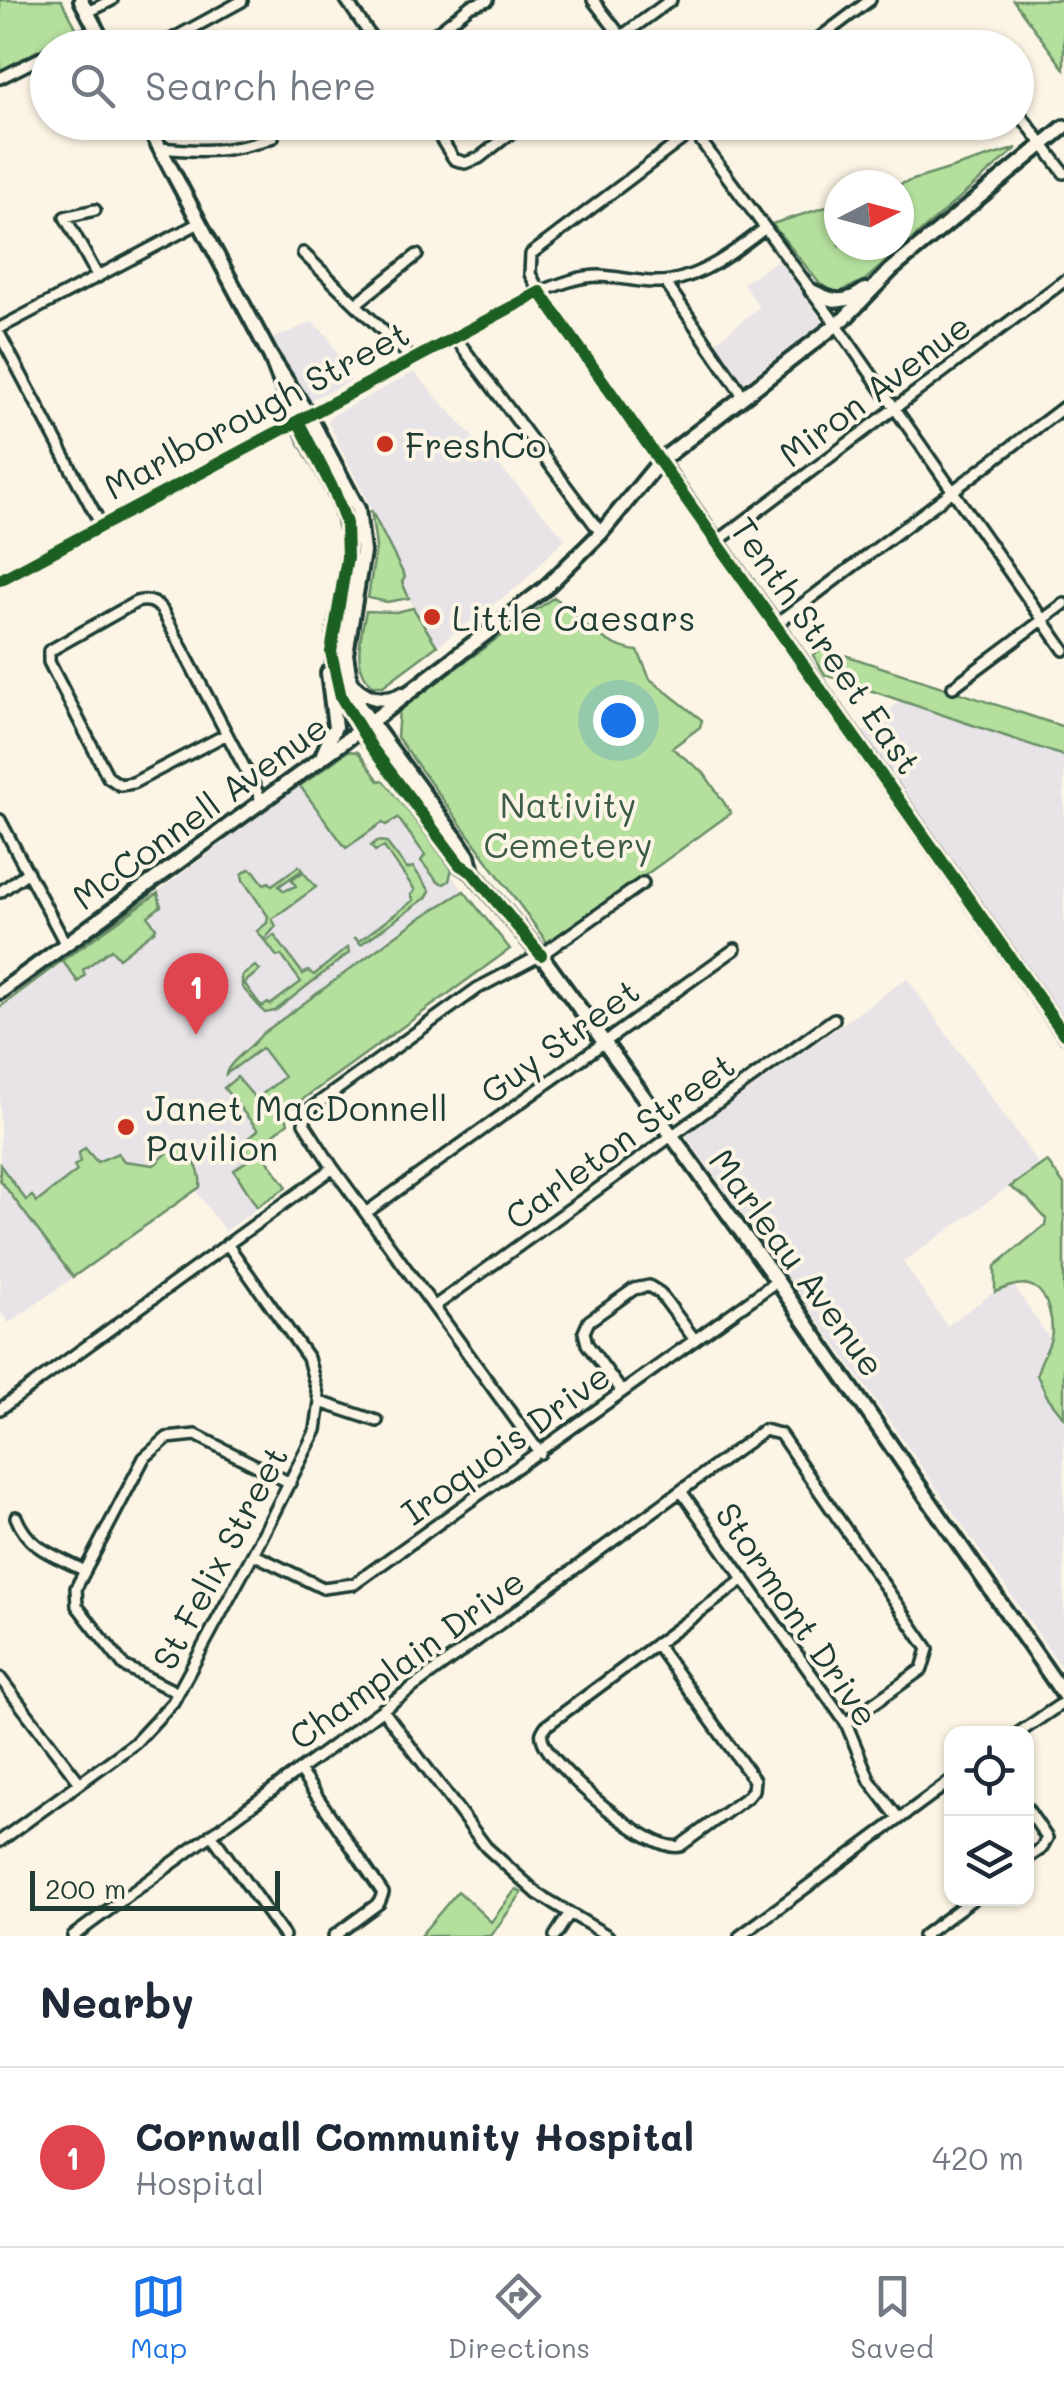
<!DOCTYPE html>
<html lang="en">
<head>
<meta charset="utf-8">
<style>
  :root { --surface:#fff; --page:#f6f6f7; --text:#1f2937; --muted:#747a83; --line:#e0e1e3; --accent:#1a73e8 }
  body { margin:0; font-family:Mali,sans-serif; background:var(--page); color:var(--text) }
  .controls { position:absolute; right:30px; bottom:30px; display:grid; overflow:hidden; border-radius:20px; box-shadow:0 2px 8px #0004 }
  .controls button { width:90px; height:90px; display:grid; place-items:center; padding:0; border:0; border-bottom:2px solid var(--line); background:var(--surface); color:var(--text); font:50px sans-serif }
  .compass { position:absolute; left:824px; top:170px; width:90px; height:90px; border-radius:50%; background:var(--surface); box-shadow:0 2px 8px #0004; rotate:84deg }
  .scale { position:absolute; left:30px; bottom:25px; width:250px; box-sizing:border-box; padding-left:10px; border:5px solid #1f3d34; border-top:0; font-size:28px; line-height:35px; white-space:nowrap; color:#1f3d34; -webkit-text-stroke:8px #fcf5e5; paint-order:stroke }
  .you { position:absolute; left:618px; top:720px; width:35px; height:35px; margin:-25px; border:8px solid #fff; border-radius:50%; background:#1a73e8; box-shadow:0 0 0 15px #1a73e833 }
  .badge { display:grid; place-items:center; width:65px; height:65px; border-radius:50%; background:var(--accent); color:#fff; font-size:32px; font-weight:700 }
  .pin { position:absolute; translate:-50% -82px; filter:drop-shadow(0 2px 5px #0008) }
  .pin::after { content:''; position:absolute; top:52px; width:35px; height:30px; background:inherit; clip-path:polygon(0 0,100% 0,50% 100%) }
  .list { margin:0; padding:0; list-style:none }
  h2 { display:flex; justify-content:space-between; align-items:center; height:130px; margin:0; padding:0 40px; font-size:42px }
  h2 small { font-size:32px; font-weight:400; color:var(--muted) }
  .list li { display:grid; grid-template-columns:65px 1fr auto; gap:30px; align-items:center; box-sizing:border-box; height:180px; padding:0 40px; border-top:2px solid var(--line) }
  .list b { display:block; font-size:38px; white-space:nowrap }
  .list p { margin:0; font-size:32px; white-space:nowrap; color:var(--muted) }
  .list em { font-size:32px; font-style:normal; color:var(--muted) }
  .icon { flex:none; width:55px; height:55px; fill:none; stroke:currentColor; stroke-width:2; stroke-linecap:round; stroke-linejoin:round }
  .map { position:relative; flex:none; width:1064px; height:1936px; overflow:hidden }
  .search { position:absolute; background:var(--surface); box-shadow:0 2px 8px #0004; left:30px; right:30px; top:30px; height:110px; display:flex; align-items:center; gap:25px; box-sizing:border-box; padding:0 35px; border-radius:55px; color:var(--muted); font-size:38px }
  .sheet { height:310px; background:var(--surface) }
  nav { display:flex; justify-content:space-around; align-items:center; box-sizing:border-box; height:140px; border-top:2px solid var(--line); background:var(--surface); font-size:28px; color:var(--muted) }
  nav a { display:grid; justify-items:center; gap:5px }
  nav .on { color:var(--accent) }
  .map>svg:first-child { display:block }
</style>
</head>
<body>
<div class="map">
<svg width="1064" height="1936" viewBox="0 0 1064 1936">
  <rect width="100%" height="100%" fill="#fcf5e5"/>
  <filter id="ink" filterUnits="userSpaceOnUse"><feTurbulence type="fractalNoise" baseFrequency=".01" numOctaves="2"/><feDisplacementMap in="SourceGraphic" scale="20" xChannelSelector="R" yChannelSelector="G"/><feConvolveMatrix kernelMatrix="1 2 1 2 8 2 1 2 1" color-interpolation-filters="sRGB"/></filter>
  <g filter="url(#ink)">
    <path fill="#e8e3e7" d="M778,260L823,322L744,382L715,343L759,307L743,283Z
      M312,322L328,336L351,381L308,401L273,339Z
      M414,372L565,538L520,585L437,646L417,617L402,581L405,577L328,422L330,417Z
      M901,700L1064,755V1021L861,735Z
      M300,786L346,848L400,811L510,949L285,1112L288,1123L258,1147L287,1187L225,1231L196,1191L9,1323L0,1311V1009Z
      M907,978L1039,1165L903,1262L947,1326L1010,1280L1064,1360V1671L866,1387L686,1136Z"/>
    <path fill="#b4df9d" stroke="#6a8e68" stroke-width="2.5" d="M0,0H61L77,29L0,71Z
      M1013,0H1064V69Z
      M1017,148L865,280L838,293L820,284L772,224L839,203V245H899L897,185Z
      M371,510L405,577L402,582L409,598L387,602L368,598L376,547Z
      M554,597C579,617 606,649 638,651L650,679L702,720L700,727L672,748L704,773L731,813L549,945L397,737L399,710Z
      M413,608L437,646L383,686H373C351,668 361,635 366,611L396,612Z
      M823,648L1064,727V756L825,675L813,655Z
      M348,751L358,752L379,781L384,780L452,868L449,881L444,884L438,882L421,861L425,855L398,818L386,825L382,823L346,848L300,786Z
      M377,841L386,842L407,869L413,867L430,891L426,898L361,944L354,937L359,941L414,900L411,895L415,890L384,847L375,851L371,846Z
      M299,866L302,870L279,886L284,891L296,886L292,880L303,872L316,887L272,919L276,926L264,940L257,931L267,923L268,916L243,880L242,874L249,869L254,871L264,884L269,882L272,885Z
      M464,891L510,949L285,1112L288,1123L258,1147L287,1187L257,1207L234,1170L251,1158L241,1144L258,1130L224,1088L237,1077L256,1099L284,1077L262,1048L226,1074C229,1061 252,1048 262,1034L417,920Z
      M154,892L70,955L158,893L161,906L148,916L156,928L154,931L119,958L111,949L83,970L85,975L78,982L62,960L0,1007Z
      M274,935L303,974L308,971L314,975L348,947L349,953L275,1011L265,1013L242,987V976L255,966L260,970L244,983L262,1007L268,1003L270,1005L301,982L281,955L277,957L266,942Z
      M175,1146C191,1149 202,1172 200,1187L73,1277L0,1180V1165L26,1200L32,1196L37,1202L77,1171L74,1166L80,1162L79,1153L85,1148L97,1162L118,1153L124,1161L154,1165Z
      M1047,1161L1064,1185V1418L1047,1396L1037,1375C1039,1361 1048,1351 1051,1338C1054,1323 1048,1294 1034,1287C1022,1280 1006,1288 995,1292V1266L1045,1225L1046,1219L1027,1198L1010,1187Z
      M516,1889L522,1893L491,1936H420L458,1891L491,1922Z"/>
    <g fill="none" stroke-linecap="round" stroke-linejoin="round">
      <defs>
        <path id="minor" d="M346,0L379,48
          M593,0L630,48
          M88,12L112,0
          M622,36L671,0
          M59,48L96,29
          M156,48L242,1
          M417,48L470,6L488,0
          M806,48L870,0
          M0,78L48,54
          M1016,109L1064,173
          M430,122L454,159L465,163L479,158L525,122
          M687,122L836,324L1064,650
          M845,128L876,130L886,122
          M159,148C201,152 234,153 273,137
          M95,210L65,217L98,277
          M303,253L413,360
          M665,282L744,397
          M357,303L417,255
          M0,328L199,223
          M0,335L101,525
          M455,337L601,533
          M660,461L540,292L530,274L531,254L705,122
          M718,541L1064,281
          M0,580L540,292C560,284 578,276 600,276C622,277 648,285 670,281C707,274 735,251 764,229
          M775,625L1064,407
          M953,687L1064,604
          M227,734L133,783L120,785L108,777L49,662V651L136,602C147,599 155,601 162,610L262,801
          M0,820L66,945
          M0,892L28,872
          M367,1212L735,949
          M435,1306L834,1019
          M622,1392L587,1344L584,1332L589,1321L634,1289L649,1286L660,1293L695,1340
          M320,1402L377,1421
          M0,1409L333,1168
          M540,1453L333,1168L304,1123L310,1109L478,988L541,955L643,883
          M681,1491L846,1723L870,1781L899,1819
          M16,1517C29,1550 55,1555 85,1571
          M253,1554L323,1588L354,1584L777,1281
          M656,1644L754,1780L753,1790L747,1797L680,1846C652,1854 553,1769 543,1741C540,1733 542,1732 546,1726L744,1579
          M0,1678L80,1783
          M178,1693L124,1666L77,1606L76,1588L144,1458L167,1438L196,1435L290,1483
          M383,1710L486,1847L538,1894L608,1936
          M1017,1734L1064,1702
          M299,1770L383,1893L379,1903L334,1936
          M1026,1807L1047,1838L1041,1849L1026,1859
          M211,1834L284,1936
          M0,1841L135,1743L173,1702L253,1554L316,1430L320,1402L308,1358L227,1244
          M73,1936L764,1430L780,1434L928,1649L922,1669L846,1723
          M555,1936L569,1914
          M740,1936L952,1780
          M923,1936L974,1898"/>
        <path id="tertiary" d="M660,461L1064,1034"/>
        <path id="secondary" d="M81,0L106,48
          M146,122L271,357L309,416L358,509L363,552L346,654L350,680L359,706L458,841L468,856L472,872
          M812,291C833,302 845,305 865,290
          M271,357C281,386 294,413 308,441C324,472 346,504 348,540C351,610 310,648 352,719L460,865L472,872L541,955L777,1281L1064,1695
          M353,685C367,699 384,703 402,694
          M323,754L335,727L328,673
          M0,992L360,730L544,589L601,533L660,461L845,318L891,270L1064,127"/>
      </defs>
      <use href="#minor" stroke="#1f3d34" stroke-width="16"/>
      <use href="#tertiary" stroke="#1f3d34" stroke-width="19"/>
      <use href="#secondary" stroke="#1f3d34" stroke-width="20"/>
      <use href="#minor" stroke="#fcf5e5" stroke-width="9"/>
      <use href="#tertiary" stroke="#fcf5e5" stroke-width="11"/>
      <use href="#secondary" stroke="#fcf5e5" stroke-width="12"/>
      <defs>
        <path id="cycleway" d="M298,421L335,493L346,523L347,558L331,652L341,697L372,748L460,865L472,872L541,955
          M0,580L540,292L1064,1034"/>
      </defs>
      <use href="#cycleway" stroke="#fcf5e5" stroke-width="19"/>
      <use href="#cycleway" stroke="#1b5e20" stroke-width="12"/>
    </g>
  </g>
  <g fill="#c8321e" stroke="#fcf5e5" stroke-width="4">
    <circle cx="385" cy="444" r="10"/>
    <circle cx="432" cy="617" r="10"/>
    <circle cx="126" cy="1127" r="10"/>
  </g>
  <g text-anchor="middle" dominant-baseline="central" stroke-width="8" stroke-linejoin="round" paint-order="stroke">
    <g font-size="35" fill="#1f3d34" stroke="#fcf5e5">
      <text transform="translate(874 389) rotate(-37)">Miron Avenue</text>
      <text transform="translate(256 409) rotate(-28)">Marlborough Street</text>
      <text transform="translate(827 645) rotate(55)">Tenth Street East</text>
      <text transform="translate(199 811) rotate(-36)">McConnell Avenue</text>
      <text transform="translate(559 1040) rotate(-36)">Guy Street</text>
      <text transform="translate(619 1140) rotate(-36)">Carleton Street</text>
      <text transform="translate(798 1262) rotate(54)">Marleau Avenue</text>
      <text transform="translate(505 1443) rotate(-36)">Iroquois Drive</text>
      <text transform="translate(219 1557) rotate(-62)">St Felix Street</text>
      <text transform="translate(798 1614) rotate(56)">Stormont Drive</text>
      <text transform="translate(406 1658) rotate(-36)">Champlain Drive</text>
    </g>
    <g font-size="35" fill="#1f3d34" stroke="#fcf5e5" text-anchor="start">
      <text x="405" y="444">FreshCo</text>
      <text x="452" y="617">Little Caesars</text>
      <text x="146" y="1107">Janet MacDonnell<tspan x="146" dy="40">Pavilion</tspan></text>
    </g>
    <g font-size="35" fill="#3d5d49" stroke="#fcf5e5">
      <text x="568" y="804">Nativity<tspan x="568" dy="40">Cemetery</tspan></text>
    </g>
  </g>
</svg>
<div class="controls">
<button><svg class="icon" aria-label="locate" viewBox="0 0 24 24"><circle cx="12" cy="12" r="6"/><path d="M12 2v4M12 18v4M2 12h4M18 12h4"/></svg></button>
<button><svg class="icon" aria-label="layers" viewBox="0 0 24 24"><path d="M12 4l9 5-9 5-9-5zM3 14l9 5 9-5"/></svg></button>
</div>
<svg class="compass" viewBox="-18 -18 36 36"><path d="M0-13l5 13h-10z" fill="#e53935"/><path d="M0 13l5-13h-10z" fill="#747a83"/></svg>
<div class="scale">200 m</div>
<div class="you"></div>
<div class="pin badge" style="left:196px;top:1035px;background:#e0444e">1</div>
<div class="search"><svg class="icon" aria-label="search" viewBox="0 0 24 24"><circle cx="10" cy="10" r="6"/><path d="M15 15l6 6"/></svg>Search here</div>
</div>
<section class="sheet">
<h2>Nearby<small></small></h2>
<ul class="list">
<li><span class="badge" style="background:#e0444e">1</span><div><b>Cornwall Community Hospital</b><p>Hospital</p></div><em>420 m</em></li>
</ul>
</section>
<nav>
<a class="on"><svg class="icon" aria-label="map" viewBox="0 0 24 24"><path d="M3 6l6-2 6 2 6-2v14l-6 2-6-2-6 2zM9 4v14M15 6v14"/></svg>Map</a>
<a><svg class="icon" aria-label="directions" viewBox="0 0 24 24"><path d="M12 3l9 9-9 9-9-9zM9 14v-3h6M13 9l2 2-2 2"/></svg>Directions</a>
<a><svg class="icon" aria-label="saved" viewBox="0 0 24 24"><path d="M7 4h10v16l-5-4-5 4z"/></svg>Saved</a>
</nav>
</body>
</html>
